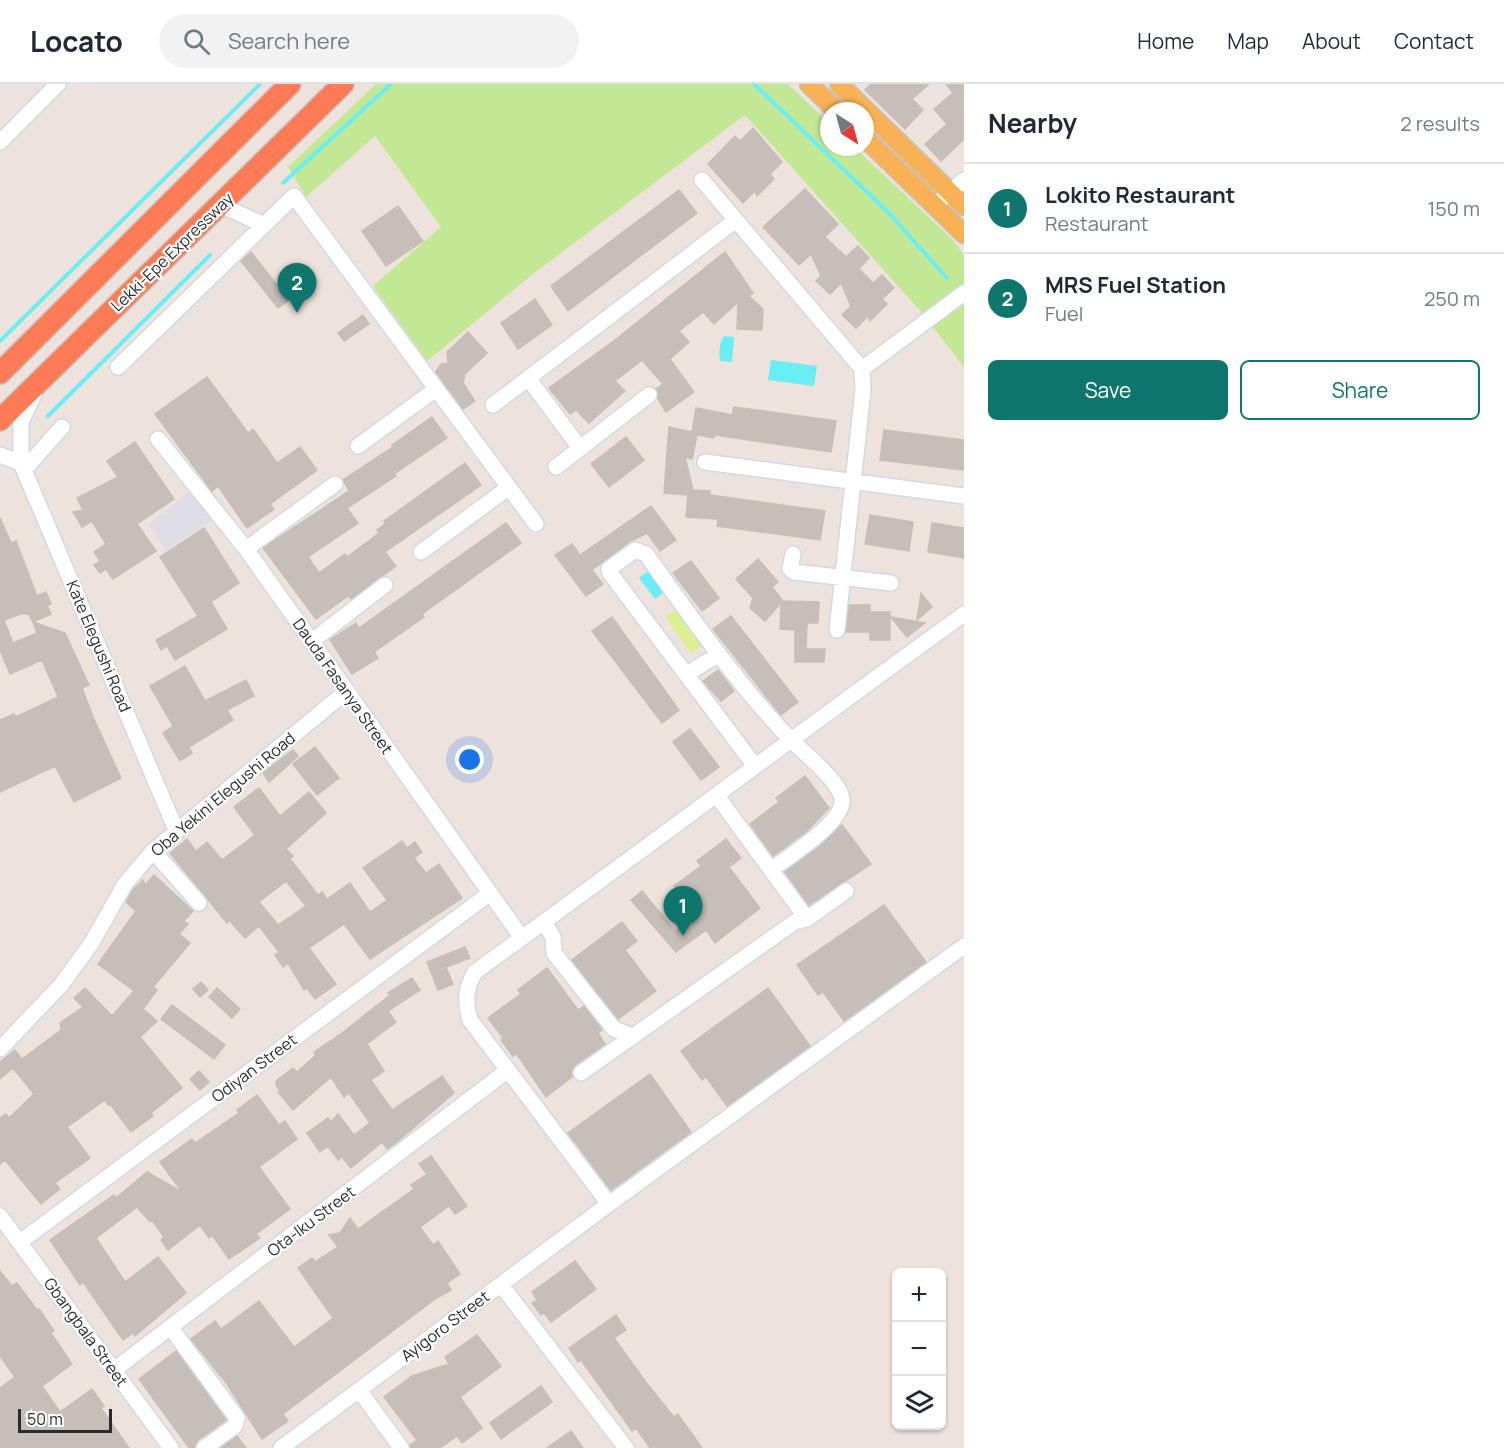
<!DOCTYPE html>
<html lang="en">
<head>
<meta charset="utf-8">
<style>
  :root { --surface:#fff; --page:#f2f2f3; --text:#1f2937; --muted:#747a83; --line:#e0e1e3; --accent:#0f766e }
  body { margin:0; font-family:Manrope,sans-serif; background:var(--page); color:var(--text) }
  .controls { position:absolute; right:18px; bottom:18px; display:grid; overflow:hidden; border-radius:9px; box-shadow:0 2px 4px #0004 }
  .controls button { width:54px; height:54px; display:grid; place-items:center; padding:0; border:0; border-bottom:2px solid var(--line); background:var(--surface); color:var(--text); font:30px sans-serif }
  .compass { position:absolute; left:820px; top:18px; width:54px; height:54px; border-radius:50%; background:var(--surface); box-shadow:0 2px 4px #0004; rotate:144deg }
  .scale { position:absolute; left:18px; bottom:15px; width:94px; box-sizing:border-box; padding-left:6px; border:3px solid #2b2b2b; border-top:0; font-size:16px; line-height:21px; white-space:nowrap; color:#2b2b2b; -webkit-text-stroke:4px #fff; paint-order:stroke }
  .you { position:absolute; left:470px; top:676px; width:21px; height:21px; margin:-15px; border:4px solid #fff; border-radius:50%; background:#1a73e8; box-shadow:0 0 0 9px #1a73e833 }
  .badge { display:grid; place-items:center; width:39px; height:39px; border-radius:50%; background:var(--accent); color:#fff; font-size:20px; font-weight:700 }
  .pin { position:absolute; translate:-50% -50px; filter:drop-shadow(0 2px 3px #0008) }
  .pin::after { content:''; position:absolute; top:32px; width:21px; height:18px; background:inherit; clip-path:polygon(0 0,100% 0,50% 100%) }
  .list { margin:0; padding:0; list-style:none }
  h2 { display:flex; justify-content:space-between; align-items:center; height:78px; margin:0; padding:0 24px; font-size:26px }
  h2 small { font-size:20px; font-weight:400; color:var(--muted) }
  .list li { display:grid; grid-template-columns:39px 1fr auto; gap:18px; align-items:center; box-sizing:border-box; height:90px; padding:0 24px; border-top:2px solid var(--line) }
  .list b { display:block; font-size:22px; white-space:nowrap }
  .list p { margin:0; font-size:20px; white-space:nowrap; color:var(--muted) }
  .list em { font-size:20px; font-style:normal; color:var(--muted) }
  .actions { display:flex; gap:12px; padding:18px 24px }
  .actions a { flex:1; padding:14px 0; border:2px solid var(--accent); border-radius:9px; text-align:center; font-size:21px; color:var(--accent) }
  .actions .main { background:var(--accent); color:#fff }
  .icon { flex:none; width:33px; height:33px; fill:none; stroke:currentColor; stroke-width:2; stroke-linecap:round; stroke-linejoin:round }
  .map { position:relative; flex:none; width:964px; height:1364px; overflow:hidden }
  header { display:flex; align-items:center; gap:36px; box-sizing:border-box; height:84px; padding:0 30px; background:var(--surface); border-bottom:2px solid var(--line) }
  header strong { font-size:28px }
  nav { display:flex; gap:33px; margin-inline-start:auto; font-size:21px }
  .search { width:420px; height:54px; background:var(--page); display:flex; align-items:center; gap:15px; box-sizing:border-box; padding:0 21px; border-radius:33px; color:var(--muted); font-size:22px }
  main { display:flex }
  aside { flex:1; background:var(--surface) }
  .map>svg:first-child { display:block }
</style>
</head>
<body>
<header>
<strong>Locato</strong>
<div class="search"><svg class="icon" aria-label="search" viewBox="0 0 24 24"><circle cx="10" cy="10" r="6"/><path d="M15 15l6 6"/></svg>Search here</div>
<nav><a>Home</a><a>Map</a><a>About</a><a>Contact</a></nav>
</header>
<main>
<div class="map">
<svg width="964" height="1364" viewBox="0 0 964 1364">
  <rect width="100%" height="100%" fill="#eee2dc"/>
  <path fill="#dedde6" d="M192,406L213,435L166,467L149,440Z"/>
  <path fill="#c3e895" d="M376,0H788L829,39V63H854L952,155L964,171V283L932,242L944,233L935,221L923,230L745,31L533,190L427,277L373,202L441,143L375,52L306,113L288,83Z"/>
  <path fill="#dbf090" d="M684,520L709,556L691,569L666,533Z"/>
  <path fill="#69eef6" d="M724,252L734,253L732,278L720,277C719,266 719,261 724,252Z
    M771,276L817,282L814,302L768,296Z
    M651,485L667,506L655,515L639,494Z"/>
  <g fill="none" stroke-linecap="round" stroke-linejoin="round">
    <path stroke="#69eef6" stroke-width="4" d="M754,0L888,128L947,194
      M283,99L391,0
      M0,257L260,0
      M48,332L210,171"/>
  </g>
  <path fill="#c6beb8" stroke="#c9beb6" stroke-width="1.5" fill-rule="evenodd" d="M871,0H929L912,15L923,26L905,45L865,6Z
    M946,0H964V55L941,77L925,60L947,40L934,25L953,9Z
    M753,44L782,78L770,90L774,95L757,112L755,107L743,119L708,80L735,52L740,57Z
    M805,105L838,140L825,153L846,173L858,162L869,174L859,185L873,199L882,191L894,204L882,215L887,220L870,237L868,232L856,244L842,231L851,222L841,199L830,210L816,197L821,192L811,170L799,181L763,143Z
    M679,106L697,129L568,227L551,202Z
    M398,122L423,157L386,182L362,147Z
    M251,168L289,216L278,224L241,177Z
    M725,168L753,209L749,212L763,225L762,246L737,245L738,218L714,240L703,228L679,247L689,258L670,275L694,308L666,328L658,315L656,305L663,300L642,276L615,297L625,307L589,339L576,326L570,330L549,304L615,256Z
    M535,215L552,241L518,265L501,239Z
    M363,231L369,240L344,257L338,249Z
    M468,248L487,269L465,290L463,299L475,317L463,325L436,288L441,280L448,279L447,268Z
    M207,293L248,349L253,345L277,379L300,363L317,386L270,420L274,425L247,444L218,402L212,407L155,330Z
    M734,323L836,337L831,368L715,351L714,354L697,351L692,375L685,373L693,406L710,407V411L825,427L820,456L717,442L718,435L686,433L688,411L664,409L669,343L692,348L696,324L732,331Z
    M432,333L447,354L394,390L396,392L347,424L358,439L308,473L319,489L345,470L347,473L379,449L377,446L386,439L384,437L465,379L481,401L385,468L396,482L351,515L348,512L316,535L263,464L349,407L343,396L393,363L392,361Z
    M884,346L964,356V386L880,376Z
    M626,353L644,376L609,403L591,380Z
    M135,358L174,415L137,440L156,467L113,495L106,485L100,489L94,481L100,477L94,468L106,460L92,437L82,443L73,428L83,426L77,414L118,393L107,377Z
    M651,422L676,456L660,467L647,449L629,458L592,486L603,500L586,512L555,471L572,460L580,471Z
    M870,431L913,438L909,467L865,460Z
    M0,434L11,459L16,457L37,512L46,508L51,520L47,521L51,530L33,538L29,530H20L4,536L13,559L37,549L33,538L65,549L89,601L82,604L93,633L121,694L74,718L55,682L0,708V636L14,630L16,633L58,613L42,576L10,590L0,566Z
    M506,439L521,459L422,530L424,533L374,568L378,574L352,590L330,556L356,539L359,544Z
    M932,439L964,444V474L928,468Z
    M204,444L239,499L211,518L227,545L175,576L167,562L161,566L156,556L198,532L160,473Z
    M758,475L778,498L772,503L783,517L819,518L818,539H807L806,565H825L824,578H795V546L780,545L781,519L765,537L750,524L753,514L736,495Z
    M691,477L719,514L702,527L673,489Z
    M921,509L932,523L917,536Z
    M849,521H870V528H890V556H870V548H846Z
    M731,532L798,618L781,631L713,545Z
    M612,533L679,626L662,639L592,547Z
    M891,533L925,539L907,553Z
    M185,582L205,617L246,596L254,612L227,626L233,636L189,663L192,669L180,677L163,649L173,642L150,602Z
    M718,586L734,607L721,617L703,597Z
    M690,645L719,683L701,696L673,658Z
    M315,663L339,694L317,711L293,680Z
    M293,666L298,672L269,698L263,689Z
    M805,692L829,724L806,748L773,772L750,740L779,718L776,714Z
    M259,704L280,732L309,708L326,729L286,765L293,772L290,775L318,811L322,808L327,815L350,799L370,828L387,816L363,784L402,757L407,764L415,758L422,768L414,774L426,789L439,780L462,814L370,875L344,840L309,864L336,900L315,915L307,904L304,906L288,879L283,883L275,871L279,868L259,842L245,854L230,837L227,839L170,769L187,755L196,767L207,758L222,776L255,751L234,723ZM286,797L306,822L278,841L259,818Z
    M842,741L871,780L809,821L785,788L819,763Z
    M726,755L741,774L729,783L760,824L715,859L706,846L676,868L631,816L642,807L675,847L696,832L674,802L701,782L697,777Z
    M154,791L193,827L184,837L188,840L179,850L190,859L153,903L157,906L143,925L157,937L140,953L182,1004L151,1029L153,1032L131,1048L110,1020L108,1021L105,1016L67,1043L90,1074L55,1099L60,1105L41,1120L5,1076L0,1080V1034L6,1030L9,1034L34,1010L13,984L0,995V978L15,966L22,975L61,946L60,939L83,923L74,914L85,904L112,932L134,907L98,880L136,827L126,818L133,806L143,796L145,801Z
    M884,821L926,878L844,937L823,908L818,911L797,881Z
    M622,838L637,857L625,866L656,907L618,935L572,876Z
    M465,863L470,874L446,883L453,900L438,906L427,878Z
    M547,884L578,926L584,922L602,946L598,949L605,960L575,981L572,985V993L546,1013L516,969L513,972L501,956L503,954L488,934L521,910L518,906Z
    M412,894L420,906L388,927L396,938L367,960L384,987L371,996L392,1026L442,992L454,1009L397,1058L387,1065L382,1058L351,1084L342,1073L338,1076L328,1062L320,1068L307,1049L328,1034L331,1038L338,1030L354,1051L370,1039L349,1009L344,1013L331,993L293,1026L278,1008H281L276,1001V997L293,984L297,988L316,971L314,968L342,949L390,911L388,909Z
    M201,898L208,906L200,913L193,905Z
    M217,904L240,925L232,934L209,913Z
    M768,904L810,962L727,1022L706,993L702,996L681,967Z
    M172,921L225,961L214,975L161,935Z
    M199,987L209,998L200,1006L190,995Z
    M650,990L691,1048L611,1106L568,1049Z
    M257,1011L279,1041L285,1037L297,1055L259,1083L290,1125L256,1150L260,1154L229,1175L212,1151L209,1154L200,1141L168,1166L161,1156L164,1153L152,1136L150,1138L137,1123L96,1154L125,1198L158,1173L186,1209L135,1252L133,1249L123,1256L83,1198L80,1201L50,1156L114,1111L116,1114L147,1088L182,1108L160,1078L192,1055L195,1059L239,1029L237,1026Z
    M431,1072L467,1122L455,1130L449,1122L420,1143L433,1161L438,1157L460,1190L447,1199L451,1206L435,1215L283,1330L288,1337L262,1355L227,1300L191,1255L215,1237L221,1245L259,1217L294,1263L333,1234L298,1184L312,1174L315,1178L338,1163L329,1151L340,1149L350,1134L358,1145L414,1105L411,1101L427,1090L419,1080Z
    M575,1177L596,1205L551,1238L544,1229L541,1231L532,1219L537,1216L532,1208Z
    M0,1187L12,1202L17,1199L37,1226L39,1225L54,1247L51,1249L72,1280L42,1302L60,1328L92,1305L104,1322L101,1324L129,1364H0V1304L15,1293L0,1272Z
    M616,1231L626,1246L614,1254L648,1301L674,1333L678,1330L702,1364H650L636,1344L632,1347L581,1276L578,1278L569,1264Z
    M477,1251L501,1282L460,1313L482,1344L462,1359L457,1352L440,1364H411L410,1361L417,1356L384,1313L412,1292L449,1280L445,1273Z
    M176,1267L226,1336L198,1356L194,1364H189L139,1295Z
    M541,1302L552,1318L501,1355L490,1339Z
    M571,1347L583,1364H547Z
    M237,1352L246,1364H221Z"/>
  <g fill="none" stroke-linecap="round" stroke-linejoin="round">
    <defs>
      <path id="minor" d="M0,58L58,0
        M702,96L862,285L863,306L837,546
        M941,116L964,96
        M221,121L264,141L294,112L536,440
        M118,283L264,141
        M862,285L964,209
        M528,294L580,364
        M34,310L21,338V379L176,746
        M493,321L736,136
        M158,355L246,465L522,854
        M358,362L436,305
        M0,371L21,379
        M705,378L964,412
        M556,383L649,311
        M24,386L62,343
        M246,465L335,400
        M421,468L508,404
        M793,470L790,485L794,488L891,499
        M312,557L385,501
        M687,590L719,570
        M755,682L610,489L609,485L635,466L646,470C692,534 737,600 792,657C805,670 844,700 842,718C841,740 788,773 771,786
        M717,712L807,835
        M153,767L199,819
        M544,838L553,853L554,869L614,945L632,952
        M0,965L61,901L91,860L125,800L153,767L347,607
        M581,989L796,837L807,835L846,807
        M609,1120L470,936C465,917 465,905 475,888C638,770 800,648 964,530
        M0,1132L171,1364
        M20,1158L489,810
        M501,1201L626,1364
        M171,1244L237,1334L235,1342L204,1364
        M114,1286L508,986
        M359,1306L401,1364
        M281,1364L609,1120L964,862"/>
      <path id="major" d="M809,0L837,27
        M839,0L964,122
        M865,54L964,150"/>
      <path id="highway" d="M0,289L290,0
        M0,336L343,0"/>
    </defs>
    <use href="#minor" stroke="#d1d9e5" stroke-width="18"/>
    <use href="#major" stroke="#c4c4c4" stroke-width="21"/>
    <use href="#highway" stroke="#c4c4c4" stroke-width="24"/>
    <use href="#minor" stroke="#fff" stroke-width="15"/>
    <use href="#major" stroke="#f9b155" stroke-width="18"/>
    <use href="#highway" stroke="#ff7b56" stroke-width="21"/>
  </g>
  <g text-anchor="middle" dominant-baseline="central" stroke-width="4.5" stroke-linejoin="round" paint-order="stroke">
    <g font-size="16" fill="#2b2b2b" stroke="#fff">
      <text transform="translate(172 168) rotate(-44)">Lekki-Epe Expressway</text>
      <text transform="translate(99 562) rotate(67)">Kate Elegushi Road</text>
      <text transform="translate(343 602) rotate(55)">Dauda Fasanya Street</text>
      <text transform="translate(223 710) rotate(-40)">Oba Yekini Elegushi Road</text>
      <text transform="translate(254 984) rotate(-37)">Odiyan Street</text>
      <text transform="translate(311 1137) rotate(-37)">Ota-Iku Street</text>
      <text transform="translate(445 1242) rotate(-37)">Ayigoro Street</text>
      <text transform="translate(86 1248) rotate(54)">Gbangbala Street</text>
    </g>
  </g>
</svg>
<div class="controls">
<button>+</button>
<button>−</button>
<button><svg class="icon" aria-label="layers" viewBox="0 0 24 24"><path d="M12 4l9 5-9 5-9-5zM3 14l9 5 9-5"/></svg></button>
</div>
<svg class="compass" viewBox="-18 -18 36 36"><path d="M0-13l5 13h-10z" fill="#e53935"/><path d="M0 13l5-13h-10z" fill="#747a83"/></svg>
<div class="scale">50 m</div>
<div class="you"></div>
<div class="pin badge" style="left:683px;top:852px">1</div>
<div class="pin badge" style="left:297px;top:229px">2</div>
</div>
<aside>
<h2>Nearby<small>2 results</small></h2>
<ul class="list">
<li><span class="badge">1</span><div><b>Lokito Restaurant</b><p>Restaurant</p></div><em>150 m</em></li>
<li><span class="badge">2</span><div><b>MRS Fuel Station</b><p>Fuel</p></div><em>250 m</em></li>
</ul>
<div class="actions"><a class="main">Save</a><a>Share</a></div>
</aside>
</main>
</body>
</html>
